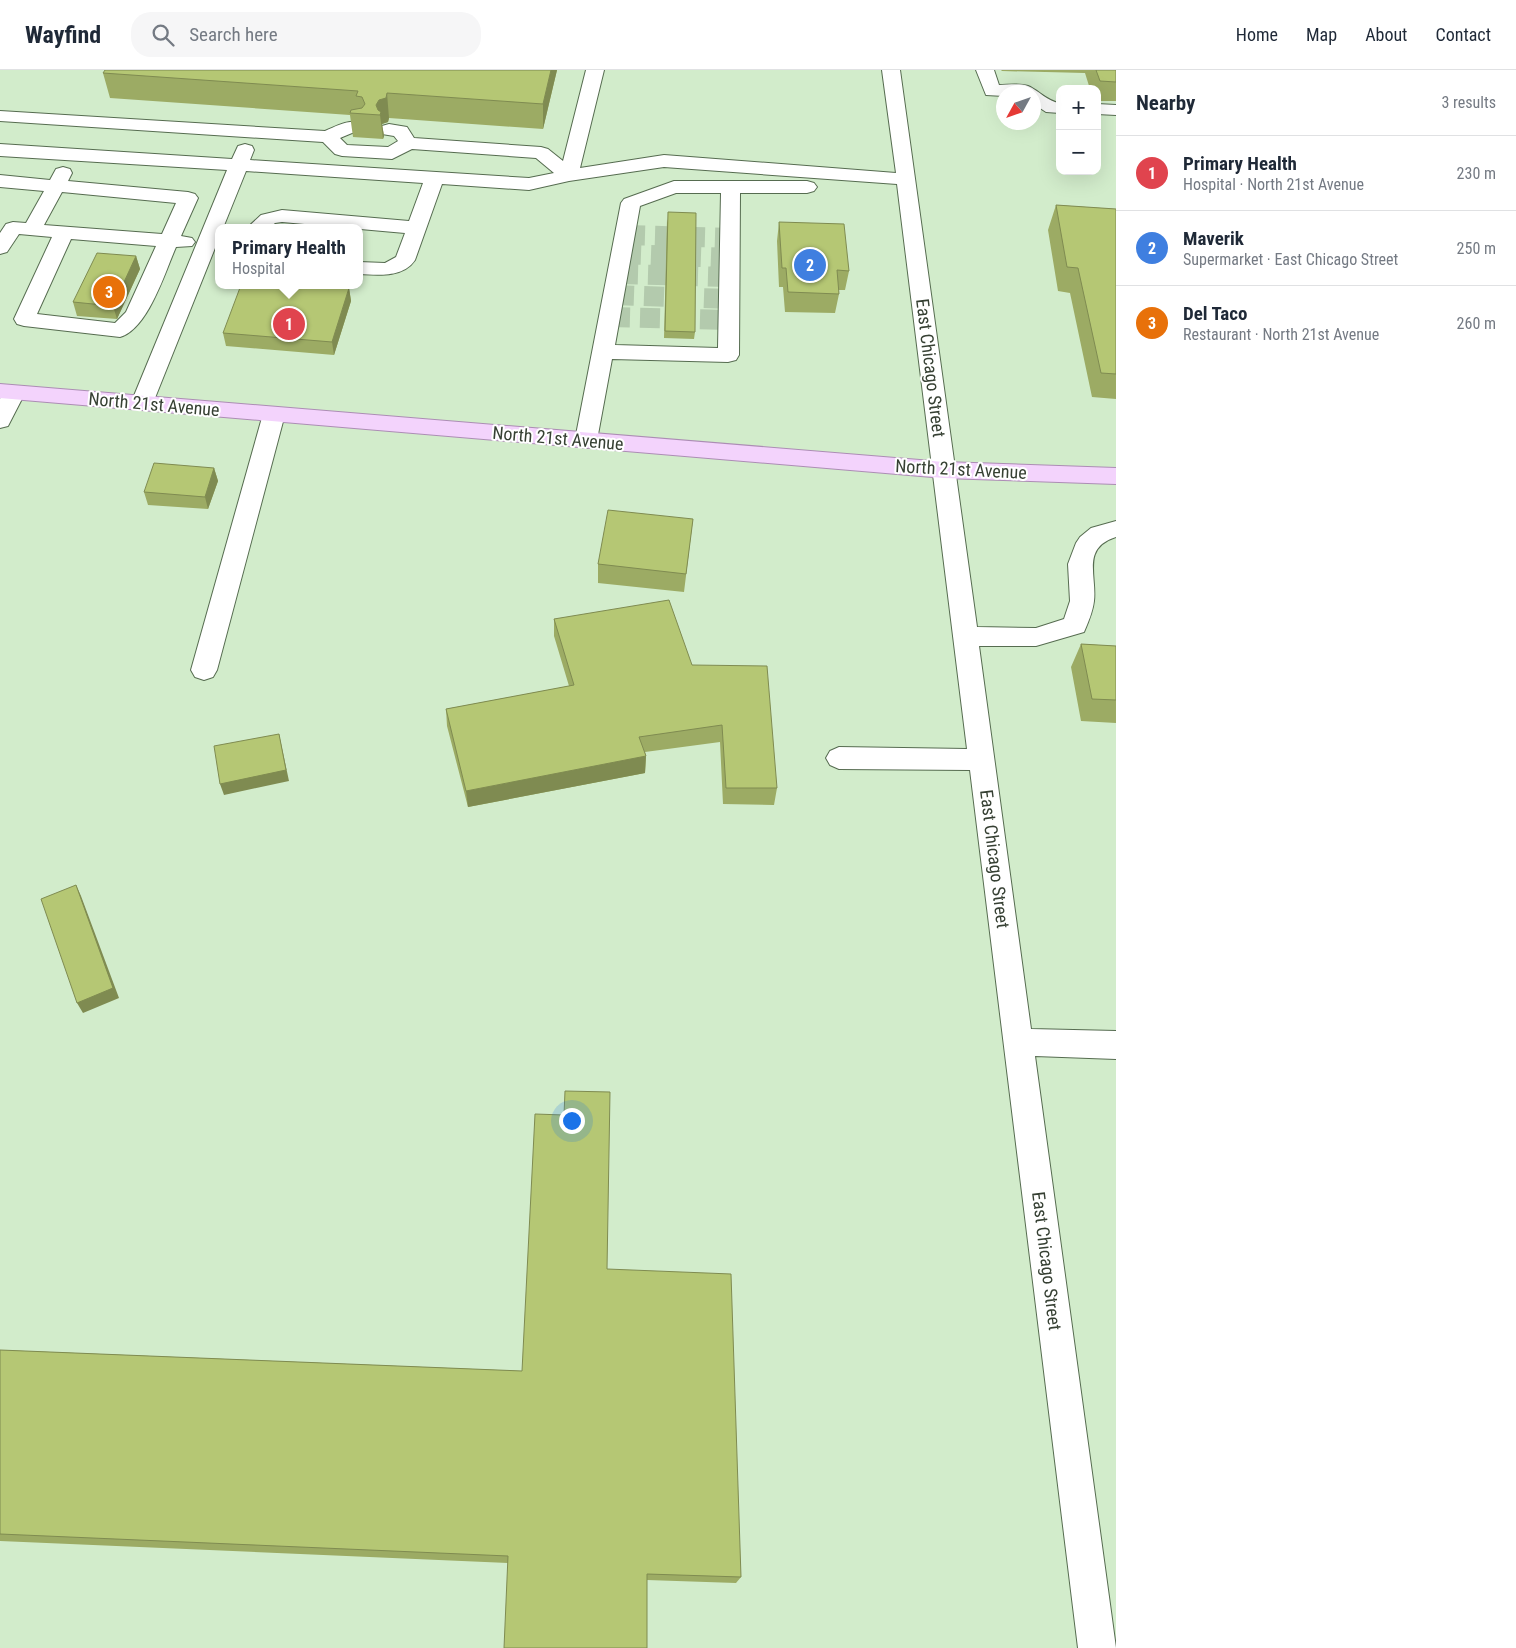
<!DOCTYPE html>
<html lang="en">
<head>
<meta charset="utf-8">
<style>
  :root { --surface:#fff; --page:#f6f6f7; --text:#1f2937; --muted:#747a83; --line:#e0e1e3; --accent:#111827 }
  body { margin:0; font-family:"Roboto Condensed",sans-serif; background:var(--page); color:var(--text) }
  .controls { position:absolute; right:15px; top:15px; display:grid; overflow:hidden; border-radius:10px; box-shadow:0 5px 20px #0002 }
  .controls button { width:45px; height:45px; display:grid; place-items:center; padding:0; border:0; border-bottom:1px solid var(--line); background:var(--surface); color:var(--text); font:25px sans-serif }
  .compass { position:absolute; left:996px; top:15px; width:45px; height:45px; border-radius:50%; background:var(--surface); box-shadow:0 5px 20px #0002; rotate:230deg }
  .you { position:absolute; left:571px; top:1050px; width:18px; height:18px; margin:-12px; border:4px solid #fff; border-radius:50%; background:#1a73e8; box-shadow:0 0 0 8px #1a73e833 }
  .badge { display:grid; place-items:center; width:32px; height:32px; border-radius:50%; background:var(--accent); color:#fff; font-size:16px; font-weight:700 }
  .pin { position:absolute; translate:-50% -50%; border:2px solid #fff; box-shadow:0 1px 5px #0006 }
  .popup { position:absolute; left:215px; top:154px; width:148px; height:65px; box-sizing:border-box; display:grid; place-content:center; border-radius:10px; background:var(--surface); filter:drop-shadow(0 1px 4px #0005); font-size:16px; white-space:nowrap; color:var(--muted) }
  .popup b { font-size:19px; color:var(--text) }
  .popup::after { content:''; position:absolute; left:50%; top:100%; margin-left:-10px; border:10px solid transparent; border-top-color:var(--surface) }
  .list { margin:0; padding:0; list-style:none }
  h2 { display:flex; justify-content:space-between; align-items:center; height:65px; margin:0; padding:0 20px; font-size:21px }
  h2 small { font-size:16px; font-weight:400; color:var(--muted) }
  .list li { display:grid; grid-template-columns:32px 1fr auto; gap:15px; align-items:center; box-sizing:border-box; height:75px; padding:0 20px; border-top:1px solid var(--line) }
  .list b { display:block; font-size:19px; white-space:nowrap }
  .list p { margin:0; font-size:16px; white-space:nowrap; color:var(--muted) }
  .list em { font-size:16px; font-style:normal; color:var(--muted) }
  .icon { flex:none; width:28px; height:28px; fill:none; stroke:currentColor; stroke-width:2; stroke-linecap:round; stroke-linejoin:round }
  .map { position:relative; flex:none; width:1116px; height:1578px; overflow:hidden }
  header { display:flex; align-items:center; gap:30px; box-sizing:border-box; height:70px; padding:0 25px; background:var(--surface); border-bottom:1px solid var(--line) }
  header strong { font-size:24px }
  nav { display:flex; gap:28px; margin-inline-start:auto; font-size:18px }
  .search { width:350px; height:45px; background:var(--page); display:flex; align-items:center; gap:12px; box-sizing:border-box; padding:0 18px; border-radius:20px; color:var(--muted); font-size:19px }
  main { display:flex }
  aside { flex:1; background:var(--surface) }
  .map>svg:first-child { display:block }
</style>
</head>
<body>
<header>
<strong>Wayfind</strong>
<div class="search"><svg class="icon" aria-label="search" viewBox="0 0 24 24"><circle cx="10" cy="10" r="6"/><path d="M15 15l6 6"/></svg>Search here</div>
<nav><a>Home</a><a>Map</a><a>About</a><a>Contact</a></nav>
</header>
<main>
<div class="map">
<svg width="1116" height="1578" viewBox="0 0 1116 1578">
  <rect width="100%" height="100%" fill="#d2eccb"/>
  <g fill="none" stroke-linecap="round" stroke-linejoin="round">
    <path stroke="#b3caad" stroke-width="20" stroke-dasharray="20 10" stroke-linecap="butt" d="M625,165L730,168
      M621,184L730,188
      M618,204L729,207
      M614,225L729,229
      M610,247L729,250"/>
    <defs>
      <path id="minor" d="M586,0H604L580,98L664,85L896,103L882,0H900L977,557L1036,558L1064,549L1070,531L1068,494L1076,473L1080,467L1091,458L1116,451V467C1081,478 1097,506 1094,531C1093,541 1088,553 1084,562L1036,576H979L1031,959L1116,961V989L1035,986L1116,1578H1078L970,700L839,699L830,695L826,688L830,681L839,677L967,679L897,114L664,97L569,111L529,120L442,114L415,190C403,208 378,205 359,204V192L385,193L396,187L405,163L282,152L275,153L269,158H247L261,145L282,140L409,151L423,113L246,101L223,158H219V168L153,333L150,338L142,340L134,338L131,333L227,100L0,86V74L232,89L238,76L245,74L252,76L254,80L250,90L529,108L554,103L536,88L412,79L392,89L342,86L335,84L323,72L0,51V41L325,61C338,55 349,49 363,53L366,57L363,61L352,63L340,68L347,75L388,77L398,71L394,66L382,64L380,60L382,56L389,54L407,57L414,68L541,77L548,79L563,91Z
        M976,0H994L999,15C1008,15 1019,13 1028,16C1038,20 1048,32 1060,33V43L1046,42L1034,34V22H1004V26L986,25Z
        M1097,34L1116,35V45L1097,44Z
        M63,97L70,99L72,103L68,111L188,122L195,124L198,128L181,166L192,168L195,172L192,176L176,177C165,202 148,259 120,267L24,256L17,254L14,249L52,167L19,164L7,182L0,184V163L6,154L13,152L26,153L44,121L0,117V105L50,110L56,99ZM62,122L176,133L162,164L44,155ZM71,169L156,176L126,242L115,253L37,244Z
        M674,111H807L814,113L817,117L814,121L807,123H740L739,285L736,290L728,292L612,289L597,370L594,375L586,378L578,375L575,370L621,133L624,129ZM676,123H721L718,278L615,275L640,136Z
        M14,316L22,318L25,323L8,356L0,358V329L6,318Z
        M274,337L282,339L285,344L217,600L213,607L204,610L195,607L191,600L263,344L266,339Z"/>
      <path id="major" d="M0,314L944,392L1116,398V414L944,408L0,328Z"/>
    </defs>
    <use href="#minor" stroke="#566c50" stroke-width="2"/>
    <use href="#major" stroke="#ac8db4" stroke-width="2"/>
    <use href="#minor" fill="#fff" fill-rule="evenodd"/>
    <use href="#major" fill="#f3d3fc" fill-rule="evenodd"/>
  </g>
  <path fill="#9cab64" d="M557,0L543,59L389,48L388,52L382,54L384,66L383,69L353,67L350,45L110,28L103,3Z
    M1001,0H1116V31H1097V19H1090L1085,3L1002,1Z
    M1056,135L1116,139V329L1092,327L1070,223L1058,221L1048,160Z
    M667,149L695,262L694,269L664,268Z
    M779,152L849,201L845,220H838L839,224L835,243L785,242L783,217H779L777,171Z
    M136,186L140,199L117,249L77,246L73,232Z
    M349,218L351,231L334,285L226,276L223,263Z
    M214,398L218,411L208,439L148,435L144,422Z
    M693,449L684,522L598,513V494Z
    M554,549L692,595L777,718L774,735L723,734L720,672L645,682L646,686L645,703L468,737L447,656L446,639L569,616L554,566Z
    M1081,574L1116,576V653L1081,651L1071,597Z
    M607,1199L741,1507L736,1513L647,1510L508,1493L0,1471V1280L522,1301Z"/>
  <path fill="#7f8b51" d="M551,0H557L543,59V34Z
    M387,23L389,48L388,52L382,54L384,66L383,69L380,45L376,35L379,30Z
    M136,186L140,199L117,249L113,236Z
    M349,218L351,231L334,285L332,272Z
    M214,398L218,411L208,439L205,427Z
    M279,664L289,711L224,725L220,714Z
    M646,686L645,703L468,737L466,721Z
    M76,815L81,826L119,928L83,943L77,933Z"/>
  <path fill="#b5c774" stroke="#7f8b51" d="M105,0H551L543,34L387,23L386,28L379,30L376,35L378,40L381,42L380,45L350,43L351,40L362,38L365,34L362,27L356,26L358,21L103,3Z
    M1096,0H1116V12L1100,11Z
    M1056,135L1116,139V304L1101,303L1078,198L1067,197Z
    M668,142L696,143L695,262L665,261Z
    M779,152L844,154L849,201L837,200L839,224L788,222L786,198H782Z
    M97,183L136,186L113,236L73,232Z
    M241,215H317L349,218L332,272L223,263Z
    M154,393L214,398L205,427L144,422Z
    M608,440L693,449L686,504L598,494Z
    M669,530L692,595L767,596L777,718H726L722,655L639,667L646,686L466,721L446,639L574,615L554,549Z
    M1081,574L1116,576V630L1092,629Z
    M279,664L286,700L220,714L214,676Z
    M76,815L113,918L77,933L41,829Z
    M565,1021L610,1022L607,1199L731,1204L741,1507L647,1504V1578H504L508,1486L0,1464V1280L522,1301L535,1044L564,1045Z"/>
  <g text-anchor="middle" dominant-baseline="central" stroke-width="4" stroke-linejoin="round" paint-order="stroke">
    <g font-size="18" fill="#364033" stroke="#fff">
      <text transform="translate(931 298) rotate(83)">East Chicago Street</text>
      <text transform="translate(154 334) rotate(5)">North 21st Avenue</text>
      <text transform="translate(558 368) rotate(5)">North 21st Avenue</text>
      <text transform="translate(961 399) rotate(3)">North 21st Avenue</text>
      <text transform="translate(995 789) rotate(83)">East Chicago Street</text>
      <text transform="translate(1047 1191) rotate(83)">East Chicago Street</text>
    </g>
  </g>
</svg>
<div class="controls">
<button>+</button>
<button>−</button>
</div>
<svg class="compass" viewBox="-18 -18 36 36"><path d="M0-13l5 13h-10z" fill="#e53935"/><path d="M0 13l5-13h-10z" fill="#747a83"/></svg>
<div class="you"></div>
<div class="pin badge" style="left:289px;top:254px;background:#e0444e">1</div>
<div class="popup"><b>Primary Health</b>Hospital</div>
<div class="pin badge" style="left:810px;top:195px;background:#3f7fe0">2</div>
<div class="pin badge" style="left:109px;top:222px;background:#e8710a">3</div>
</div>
<aside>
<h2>Nearby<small>3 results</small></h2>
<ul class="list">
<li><span class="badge" style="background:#e0444e">1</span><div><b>Primary Health</b><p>Hospital · North 21st Avenue</p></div><em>230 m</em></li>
<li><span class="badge" style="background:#3f7fe0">2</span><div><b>Maverik</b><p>Supermarket · East Chicago Street</p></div><em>250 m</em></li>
<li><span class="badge" style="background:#e8710a">3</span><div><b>Del Taco</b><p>Restaurant · North 21st Avenue</p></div><em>260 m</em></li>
</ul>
</aside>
</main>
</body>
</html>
